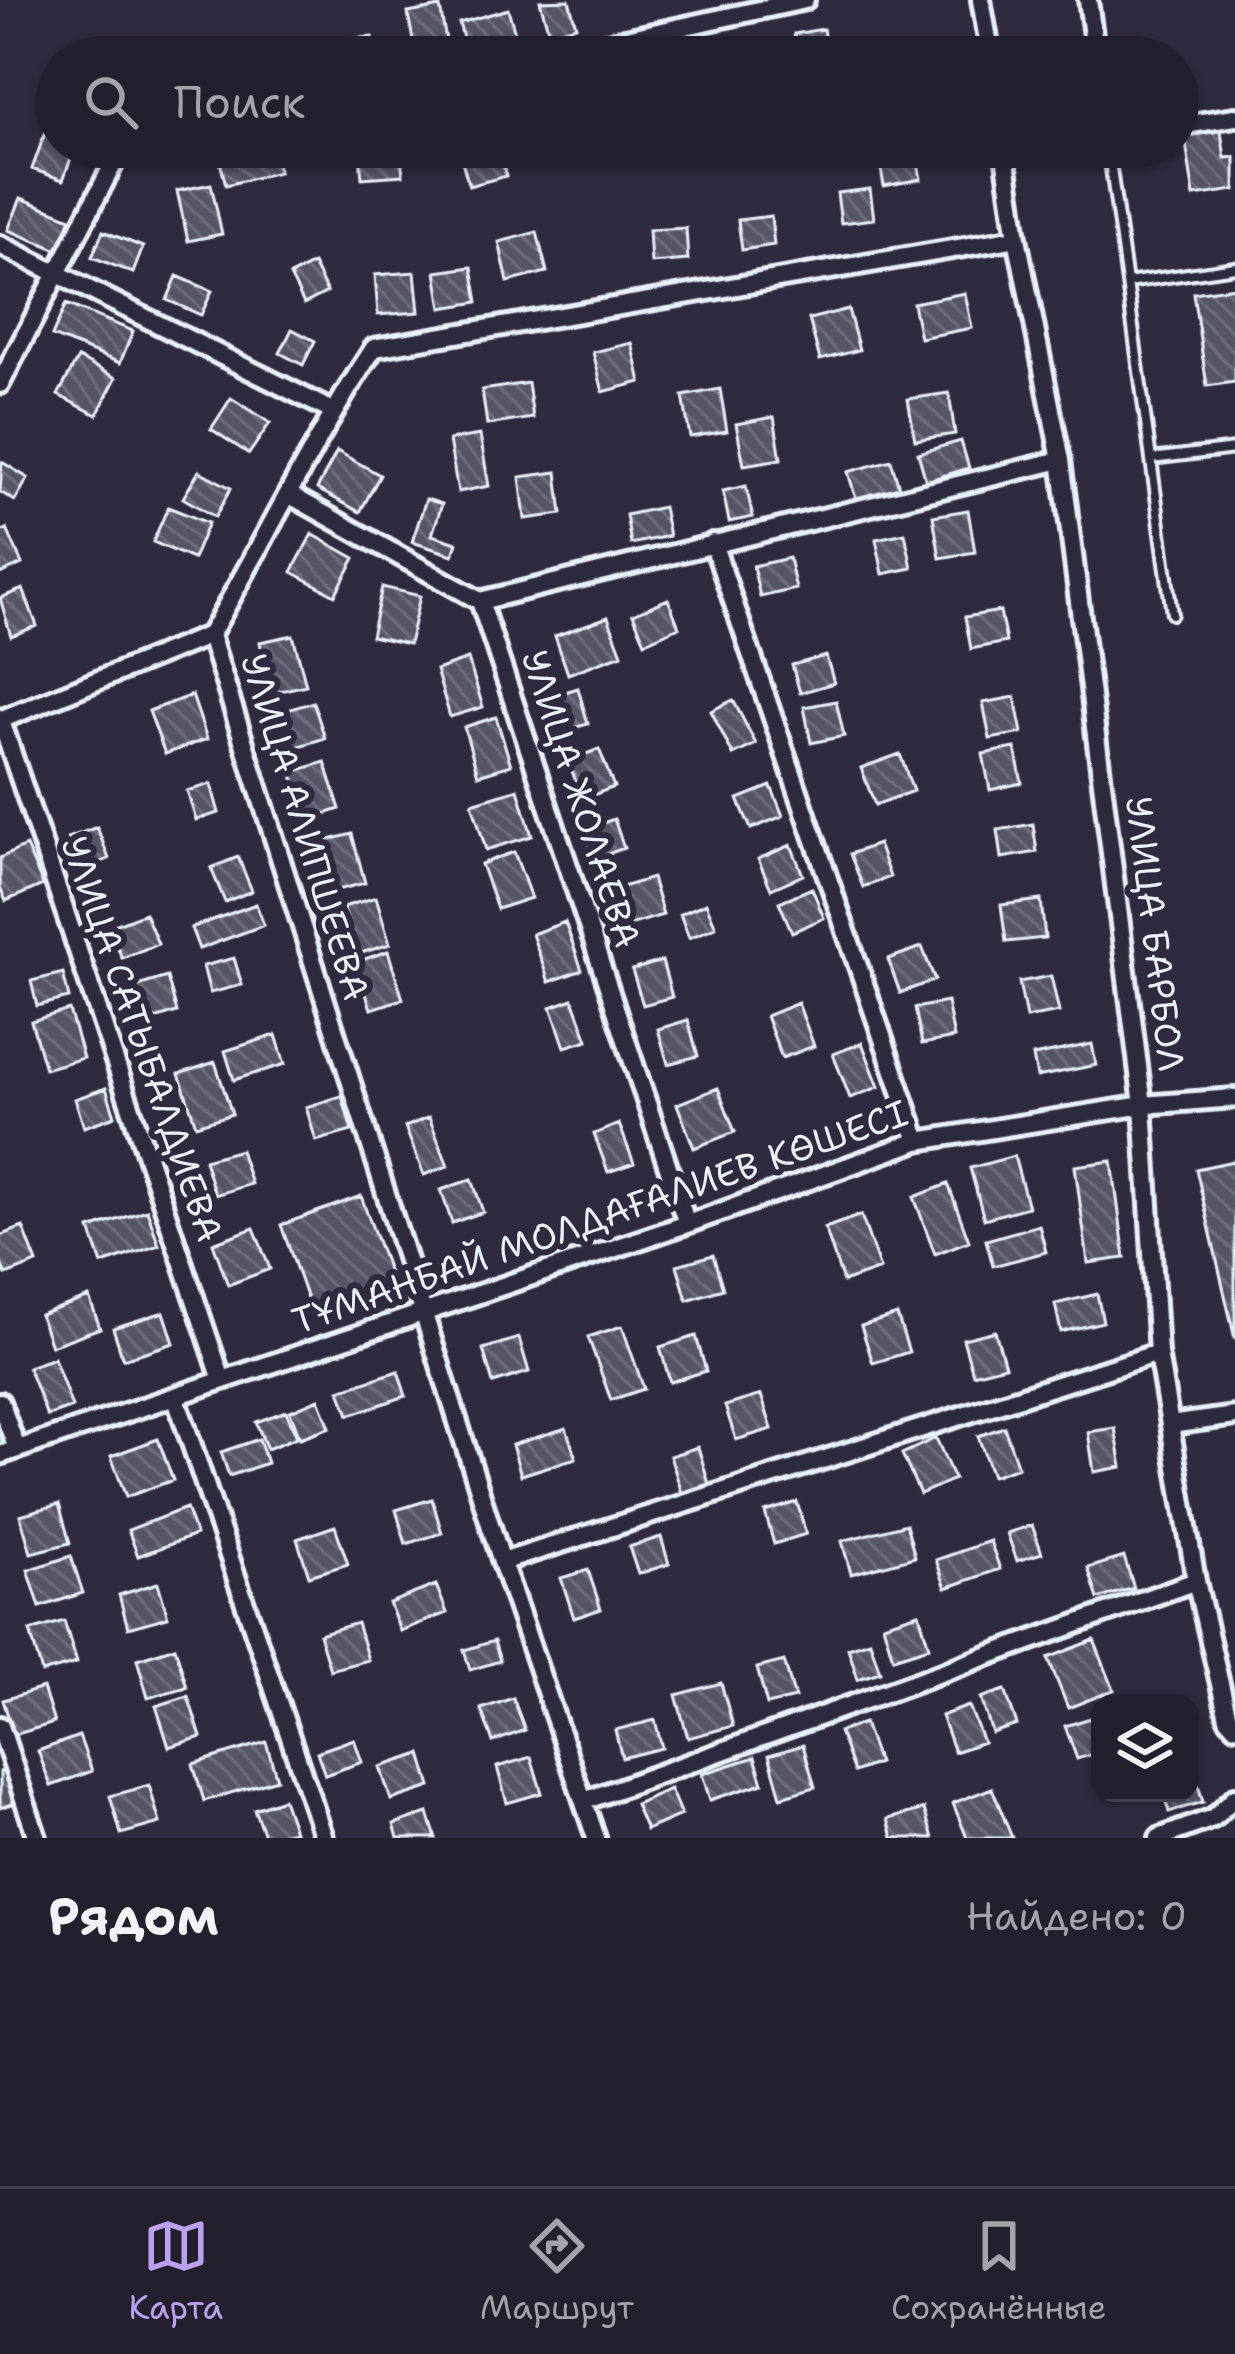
<!DOCTYPE html>
<html lang="ru">
<head>
<meta charset="utf-8">
<style>
  :root { --surface:#23202e; --page:#2f2d3a; --text:#f1f3f6; --muted:#a3a3aa; --line:#403e4a; --accent:#bca0f2 }
  body { margin:0; font-family:"Shantell Sans",sans-serif; background:var(--page); color:var(--text) }
  .controls { position:absolute; right:36px; bottom:36px; display:grid; overflow:hidden; border-radius:24px; box-shadow:0 3px 9px #0004 }
  .controls button { width:108px; height:108px; display:grid; place-items:center; padding:0; border:0; border-bottom:3px solid var(--line); background:var(--surface); color:var(--text); font:60px sans-serif }
  .list { margin:0; padding:0; list-style:none }
  h2 { display:flex; justify-content:space-between; align-items:center; height:156px; margin:0; padding:0 48px; font-size:51px }
  h2 small { font-size:39px; font-weight:400; color:var(--muted) }
  .icon { flex:none; width:66px; height:66px; fill:none; stroke:currentColor; stroke-width:2; stroke-linecap:round; stroke-linejoin:round }
  .map { position:relative; flex:none; width:1235px; height:1838px; overflow:hidden }
  .search { position:absolute; background:var(--surface); box-shadow:0 3px 9px #0004; left:36px; right:36px; top:36px; height:132px; display:flex; align-items:center; gap:30px; box-sizing:border-box; padding:0 42px; border-radius:66px; color:var(--muted); font-size:45px }
  .sheet { height:348px; background:var(--surface) }
  nav { display:flex; justify-content:space-around; align-items:center; box-sizing:border-box; height:168px; border-top:3px solid var(--line); background:var(--surface); font-size:33px; color:var(--muted) }
  nav a { display:grid; justify-items:center; gap:6px }
  nav .on { color:var(--accent) }
  .map>svg:first-child { display:block }
</style>
</head>
<body>
<div class="map">
<svg width="1235" height="1838" viewBox="0 0 1235 1838">
  <defs>
    <pattern id="building-back-hatch" width="6" height="6" patternUnits="userSpaceOnUse" patternTransform="scale(3)"><rect width="6" height="6" fill="#575565"/><path d="M-1 5l2 2M0 0l6 6M5-1l2 2" fill="none" stroke="#6f6e7c"/></pattern>
  </defs>
  <rect width="100%" height="100%" fill="#2f2a3d"/>
  <filter id="ink" filterUnits="userSpaceOnUse"><feTurbulence type="fractalNoise" baseFrequency=".00833" numOctaves="2"/><feDisplacementMap in="SourceGraphic" scale="24" xChannelSelector="R" yChannelSelector="G"/><feConvolveMatrix kernelMatrix="1 2 1 2 8 2 1 2 1" color-interpolation-filters="sRGB"/></filter>
  <g filter="url(#ink)">
    <path fill="url(#building-back-hatch)" stroke="#e8f1f8" stroke-width="3" d="M569,0L576,26L549,33L540,1Z
      M440,7L449,57H416L408,13Z
      M508,9L518,43L468,57L459,23Z
      M823,29L828,57H798L794,34Z
      M372,37L374,57H333L332,40Z
      M754,39L757,57H722L720,46Z
      M1220,125L1225,158L1235,157V190L1194,196L1184,130Z
      M45,133L57,137V147H75L63,180L32,169Z
      M216,147H273L279,172L226,185Z
      M359,147H400L403,175L362,178Z
      M458,147H498L506,176L469,186Z
      M520,147H549L552,159L525,166Z
      M877,147H915L921,179L884,186Z
      M211,184L222,234L188,241L177,191Z
      M870,189L874,219L841,223L837,193Z
      M21,198L71,218L58,250L8,230Z
      M771,216L774,245L742,250L738,220Z
      M686,228L688,260L651,263L649,230Z
      M103,231L143,247L133,273L92,257Z
      M537,232L547,272L508,282L499,242Z
      M313,264L327,292L304,304L290,276Z
      M472,267L478,302L442,308L436,272Z
      M415,272L419,312L378,315L375,275Z
      M177,276L212,291L201,315L167,300Z
      M1235,287V382L1207,386L1193,293Z
      M965,293L972,328L920,338L913,303Z
      M66,304L133,331L120,363L52,336Z
      M848,309L859,350L820,360L809,319Z
      M292,329L315,341L303,365L280,353Z
      M632,343L641,382L603,392L593,352Z
      M78,358L116,378L97,415L58,395Z
      M528,383L533,418L487,425L482,390Z
      M720,389L727,431L690,437L683,396Z
      M949,393L955,434L915,440L908,399Z
      M231,398L270,423L249,454L211,429Z
      M774,417L781,459L744,465L736,424Z
      M480,435L489,486L458,492L449,440Z
      M961,441L969,468L926,481L918,453Z
      M337,451L380,475L360,512L317,489Z
      M891,460L899,487L856,499L848,472Z
      M2,462L28,478L15,501L0,492Z
      M199,471L231,488L215,517L183,498Z
      M557,472L562,514L525,519L520,477Z
      M746,486L753,517L729,522L723,491Z
      M426,499L442,504L432,535L457,543L453,555L412,542Z
      M168,507L208,523L193,559L153,542Z
      M663,507L669,536L631,544L626,515Z
      M968,510L975,552L940,558L933,516Z
      M7,529L22,564L0,574V532Z
      M905,533L912,568L883,574L876,539Z
      M312,534L355,558L335,595L292,572Z
      M789,558L796,589L760,597L753,566Z
      M382,587L420,596L409,644L371,636Z
      M23,589L37,626L11,636L0,598Z
      M668,599L679,627L645,642L633,614Z
      M1000,611L1006,642L971,649L965,617Z
      M608,617L622,654L568,674L555,636Z
      M293,635L306,685L272,693L260,642Z
      M826,656L834,683L800,693L792,665Z
      M468,659L483,707L450,717L436,670Z
      M578,688L588,724L559,732L549,697Z
      M192,695L207,739L165,754L149,711Z
      M1015,697L1022,733L990,739L983,703Z
      M733,700L756,744L733,755L711,711Z
      M836,701L844,736L811,743L804,707Z
      M313,702L325,738L280,752L268,716Z
      M496,717L511,765L478,775L464,727Z
      M1015,748L1022,783L990,790L983,754Z
      M599,749L614,787L583,799L568,761Z
      M900,754L913,791L875,805L861,768Z
      M325,762L340,809L307,820L292,772Z
      M211,784L219,813L196,820L187,791Z
      M771,786L783,816L751,829L738,799Z
      M518,789L532,836L486,850L472,803Z
      M614,819L624,848L594,859L583,830Z
      M1033,824L1037,852L1002,858L998,830Z
      M97,827L109,859L80,870L68,838Z
      M352,834L365,883L326,893L313,844Z
      M878,844L890,877L863,887L850,854Z
      M791,845L803,875L771,889L758,859Z
      M26,846L43,885L6,901L0,888V858Z
      M514,852L531,898L497,909L481,864Z
      M238,857L252,891L225,902L211,868Z
      M652,878L663,915L623,927L612,890Z
      M812,888L824,918L792,932L779,902Z
      M376,897L390,944L358,954L343,907Z
      M1041,900L1045,938L1006,942L1001,905Z
      M706,903L716,927L689,938L680,914Z
      M256,904L264,925L199,949L191,928Z
      M145,913L158,944L122,958L109,927Z
      M565,922L582,970L549,982L532,934Z
      M922,947L935,980L900,993L888,959Z
      M388,951L403,999L371,1009L356,962Z
      M234,958L242,985L210,993L203,966Z
      M662,961L672,997L643,1005L632,970Z
      M63,973L69,998L37,1006L31,981Z
      M1051,976L1059,1012L1026,1018L1019,982Z
      M167,977L177,1012L139,1024L128,989Z
      M573,999L588,1040L565,1047L551,1007Z
      M947,1002L954,1038L922,1044L915,1008Z
      M798,1003L814,1046L782,1058L766,1016Z
      M69,1010L83,1058L45,1069L31,1021Z
      M688,1020L698,1056L668,1064L658,1029Z
      M276,1035L285,1064L234,1080L225,1051Z
      M862,1043L879,1087L850,1098L833,1054Z
      M1092,1044L1096,1065L1037,1077L1033,1056Z
      M215,1062L232,1114L196,1125L179,1074Z
      M106,1088L115,1116L84,1127L75,1099Z
      M718,1088L735,1132L694,1148L677,1104Z
      M342,1096L352,1131L316,1141L306,1107Z
      M429,1117L448,1166L424,1175L405,1127Z
      M619,1124L634,1163L608,1172L594,1134Z
      M240,1150L251,1184L215,1195L204,1160Z
      M1014,1156L1028,1207L984,1219L970,1168Z
      M1112,1161L1125,1258L1088,1263L1075,1166Z
      M1233,1161L1235,1170V1339L1196,1169Z
      M472,1179L483,1212L452,1223L441,1190Z
      M948,1184L969,1241L935,1254L914,1197Z
      M361,1196L395,1290L314,1319L281,1225Z
      M147,1210L159,1245L102,1264L90,1229Z
      M861,1215L880,1269L843,1282L825,1228Z
      M1039,1225L1046,1252L993,1266L986,1240Z
      M23,1227L37,1263L6,1275L0,1261V1236Z
      M254,1228L270,1269L228,1285L213,1243Z
      M713,1255L723,1289L687,1300L677,1265Z
      M1097,1294L1103,1322L1061,1332L1055,1304Z
      M89,1297L100,1328L51,1346L40,1315Z
      M164,1312L174,1343L123,1359L113,1328Z
      M897,1315L909,1352L873,1363L861,1326Z
      M622,1326L644,1389L611,1400L588,1337Z
      M995,1331L1005,1366L973,1374L963,1339Z
      M696,1336L706,1371L670,1382L660,1347Z
      M519,1338L529,1372L493,1383L483,1349Z
      M54,1358L72,1407L47,1416L28,1367Z
      M398,1371L406,1396L349,1415L340,1390Z
      M761,1395L772,1429L736,1440L725,1406Z
      M319,1399L330,1427L300,1438L290,1411Z
      M286,1411L297,1437L267,1449L256,1422Z
      M1004,1427L1018,1467L992,1476L978,1436Z
      M566,1428L576,1458L521,1475L512,1445Z
      M1115,1428L1122,1467L1094,1472L1088,1432Z
      M936,1438L954,1479L920,1494L902,1454Z
      M158,1439L173,1480L126,1497L111,1456Z
      M259,1439L267,1463L229,1476L221,1452Z
      M698,1447L709,1484L682,1493L670,1456Z
      M432,1499L442,1533L406,1544L396,1510Z
      M797,1502L806,1534L774,1544L765,1512Z
      M59,1504L70,1543L31,1553L20,1515Z
      M186,1508L196,1535L138,1556L128,1530Z
      M906,1524L915,1557L851,1574L842,1541Z
      M1032,1525L1042,1553L1017,1561L1007,1533Z
      M335,1526L348,1564L309,1576L297,1539Z
      M661,1537L669,1564L638,1574L629,1547Z
      M990,1541L1000,1569L946,1588L936,1560Z
      M71,1556L83,1593L40,1607L28,1570Z
      M1124,1557L1134,1588L1098,1599L1088,1568Z
      M588,1570L601,1609L574,1618L561,1578Z
      M158,1583L168,1617L128,1628L119,1595Z
      M436,1585L447,1613L400,1631L389,1603Z
      M919,1613L929,1647L893,1658L883,1624Z
      M64,1621L77,1663L42,1673L30,1631Z
      M357,1623L368,1660L330,1670L319,1634Z
      M1094,1640L1114,1690L1068,1708L1048,1658Z
      M494,1641L500,1661L470,1670L464,1650Z
      M870,1641L880,1672L858,1679L848,1648Z
      M175,1647L187,1687L148,1698L137,1659Z
      M784,1661L795,1698L767,1705L757,1668Z
      M721,1683L733,1726L688,1738L676,1695Z
      M43,1688L54,1723L14,1735L3,1700Z
      M1005,1690L1017,1725L992,1733L981,1698Z
      M188,1696L201,1737L169,1747L156,1706Z
      M513,1698L525,1730L493,1742L481,1709Z
      M969,1706L983,1742L954,1752L941,1716Z
      M1100,1715V1752L1077,1759L1065,1726Z
      M655,1720L662,1748L622,1758L615,1730Z
      M864,1723L878,1763L854,1772L839,1732Z
      M79,1736L92,1771L51,1786L38,1751Z
      M354,1739L362,1762L325,1775L317,1752Z
      M266,1742L277,1779L204,1801L193,1764Z
      M803,1745L815,1787L781,1797L769,1755Z
      M421,1754L431,1787L391,1800L380,1767Z
      M531,1757L542,1793L507,1803L497,1767Z
      M755,1757L763,1783L710,1800L702,1774Z
      M7,1770L17,1802L0,1808V1772Z
      M1195,1773L1203,1802L1169,1812L1163,1793H1190V1775Z
      M149,1785L160,1823L121,1834L110,1796Z
      M992,1788L1012,1838H967L953,1803Z
      M670,1789L681,1815L646,1830L635,1804Z
      M283,1799L294,1831L265,1838L254,1809Z
      M924,1809L933,1838H893L888,1819Z
      M428,1813L436,1838H398L394,1824Z"/>
    <g fill="none" stroke-linecap="round" stroke-linejoin="round">
      <defs>
        <path id="lane" d="M1108,147L1127,283L1235,267
          M1127,283L1172,614
          M1151,459L1235,449"/>
        <path id="street" d="M981,0L991,57
          M1088,0L1096,57
          M543,57L805,0
          M1178,126L1235,117
          M1004,147L1017,238L1061,460L1143,1105L1158,1353L1196,1581L1228,1718L1235,1726
          M0,245L332,411
          M0,384L121,149L130,147
          M290,495L480,601L687,1224
          M713,543L918,1141
          M480,601L1061,460
          M0,718L222,1380
          M0,720L210,635
          M176,1398L324,1838
          M0,1402L17,1449
          M1170,1425L1235,1416
          M0,1455L687,1224L918,1141L1143,1105L1235,1098
          M502,1562L1158,1353
          M0,1726L37,1838
          M584,1801L1196,1581
          M596,1838L502,1562L210,635C265,540 313,440 374,348L1017,238
          M1159,1838L1213,1818L1235,1797"/>
      </defs>
      <use href="#lane" stroke="#e8f1f8" stroke-width="16"/>
      <use href="#street" stroke="#e8f1f8" stroke-width="26"/>
      <use href="#lane" stroke="#2f2a3d" stroke-width="8"/>
      <use href="#street" stroke="#2f2a3d" stroke-width="16"/>
    </g>
  </g>
  <g text-anchor="middle" dominant-baseline="central" stroke-width="12" stroke-linejoin="round" paint-order="stroke">
    <g font-size="36" fill="#e8f1f8" stroke="#2f2a3d">
      <text transform="translate(581 799) rotate(72)">УЛИЦА ЖОЛАЕВА</text>
      <text transform="translate(305 827) rotate(73)">УЛИЦА АЛИПШЕЕВА</text>
      <text transform="translate(1155 934) rotate(83)">УЛИЦА БАРБОЛ</text>
      <text transform="translate(142 1039) rotate(71)">УЛИЦА САТЫБАЛДИЕВА</text>
      <text transform="translate(600 1217) rotate(-19)">ТҰМАНБАЙ МОЛДАҒАЛИЕВ КӨШЕСІ</text>
    </g>
  </g>
</svg>
<div class="controls">
<button><svg class="icon" aria-label="layers" viewBox="0 0 24 24"><path d="M12 4l9 5-9 5-9-5zM3 14l9 5 9-5"/></svg></button>
</div>
<div class="search"><svg class="icon" aria-label="search" viewBox="0 0 24 24"><circle cx="10" cy="10" r="6"/><path d="M15 15l6 6"/></svg>Поиск</div>
</div>
<section class="sheet">
<h2>Рядом<small>Найдено: 0</small></h2>
<ul class="list">
</ul>
</section>
<nav>
<a class="on"><svg class="icon" aria-label="map" viewBox="0 0 24 24"><path d="M3 6l6-2 6 2 6-2v14l-6 2-6-2-6 2zM9 4v14M15 6v14"/></svg>Карта</a>
<a><svg class="icon" aria-label="directions" viewBox="0 0 24 24"><path d="M12 3l9 9-9 9-9-9zM9 14v-3h6M13 9l2 2-2 2"/></svg>Маршрут</a>
<a><svg class="icon" aria-label="saved" viewBox="0 0 24 24"><path d="M7 4h10v16l-5-4-5 4z"/></svg>Сохранённые</a>
</nav>
</body>
</html>
